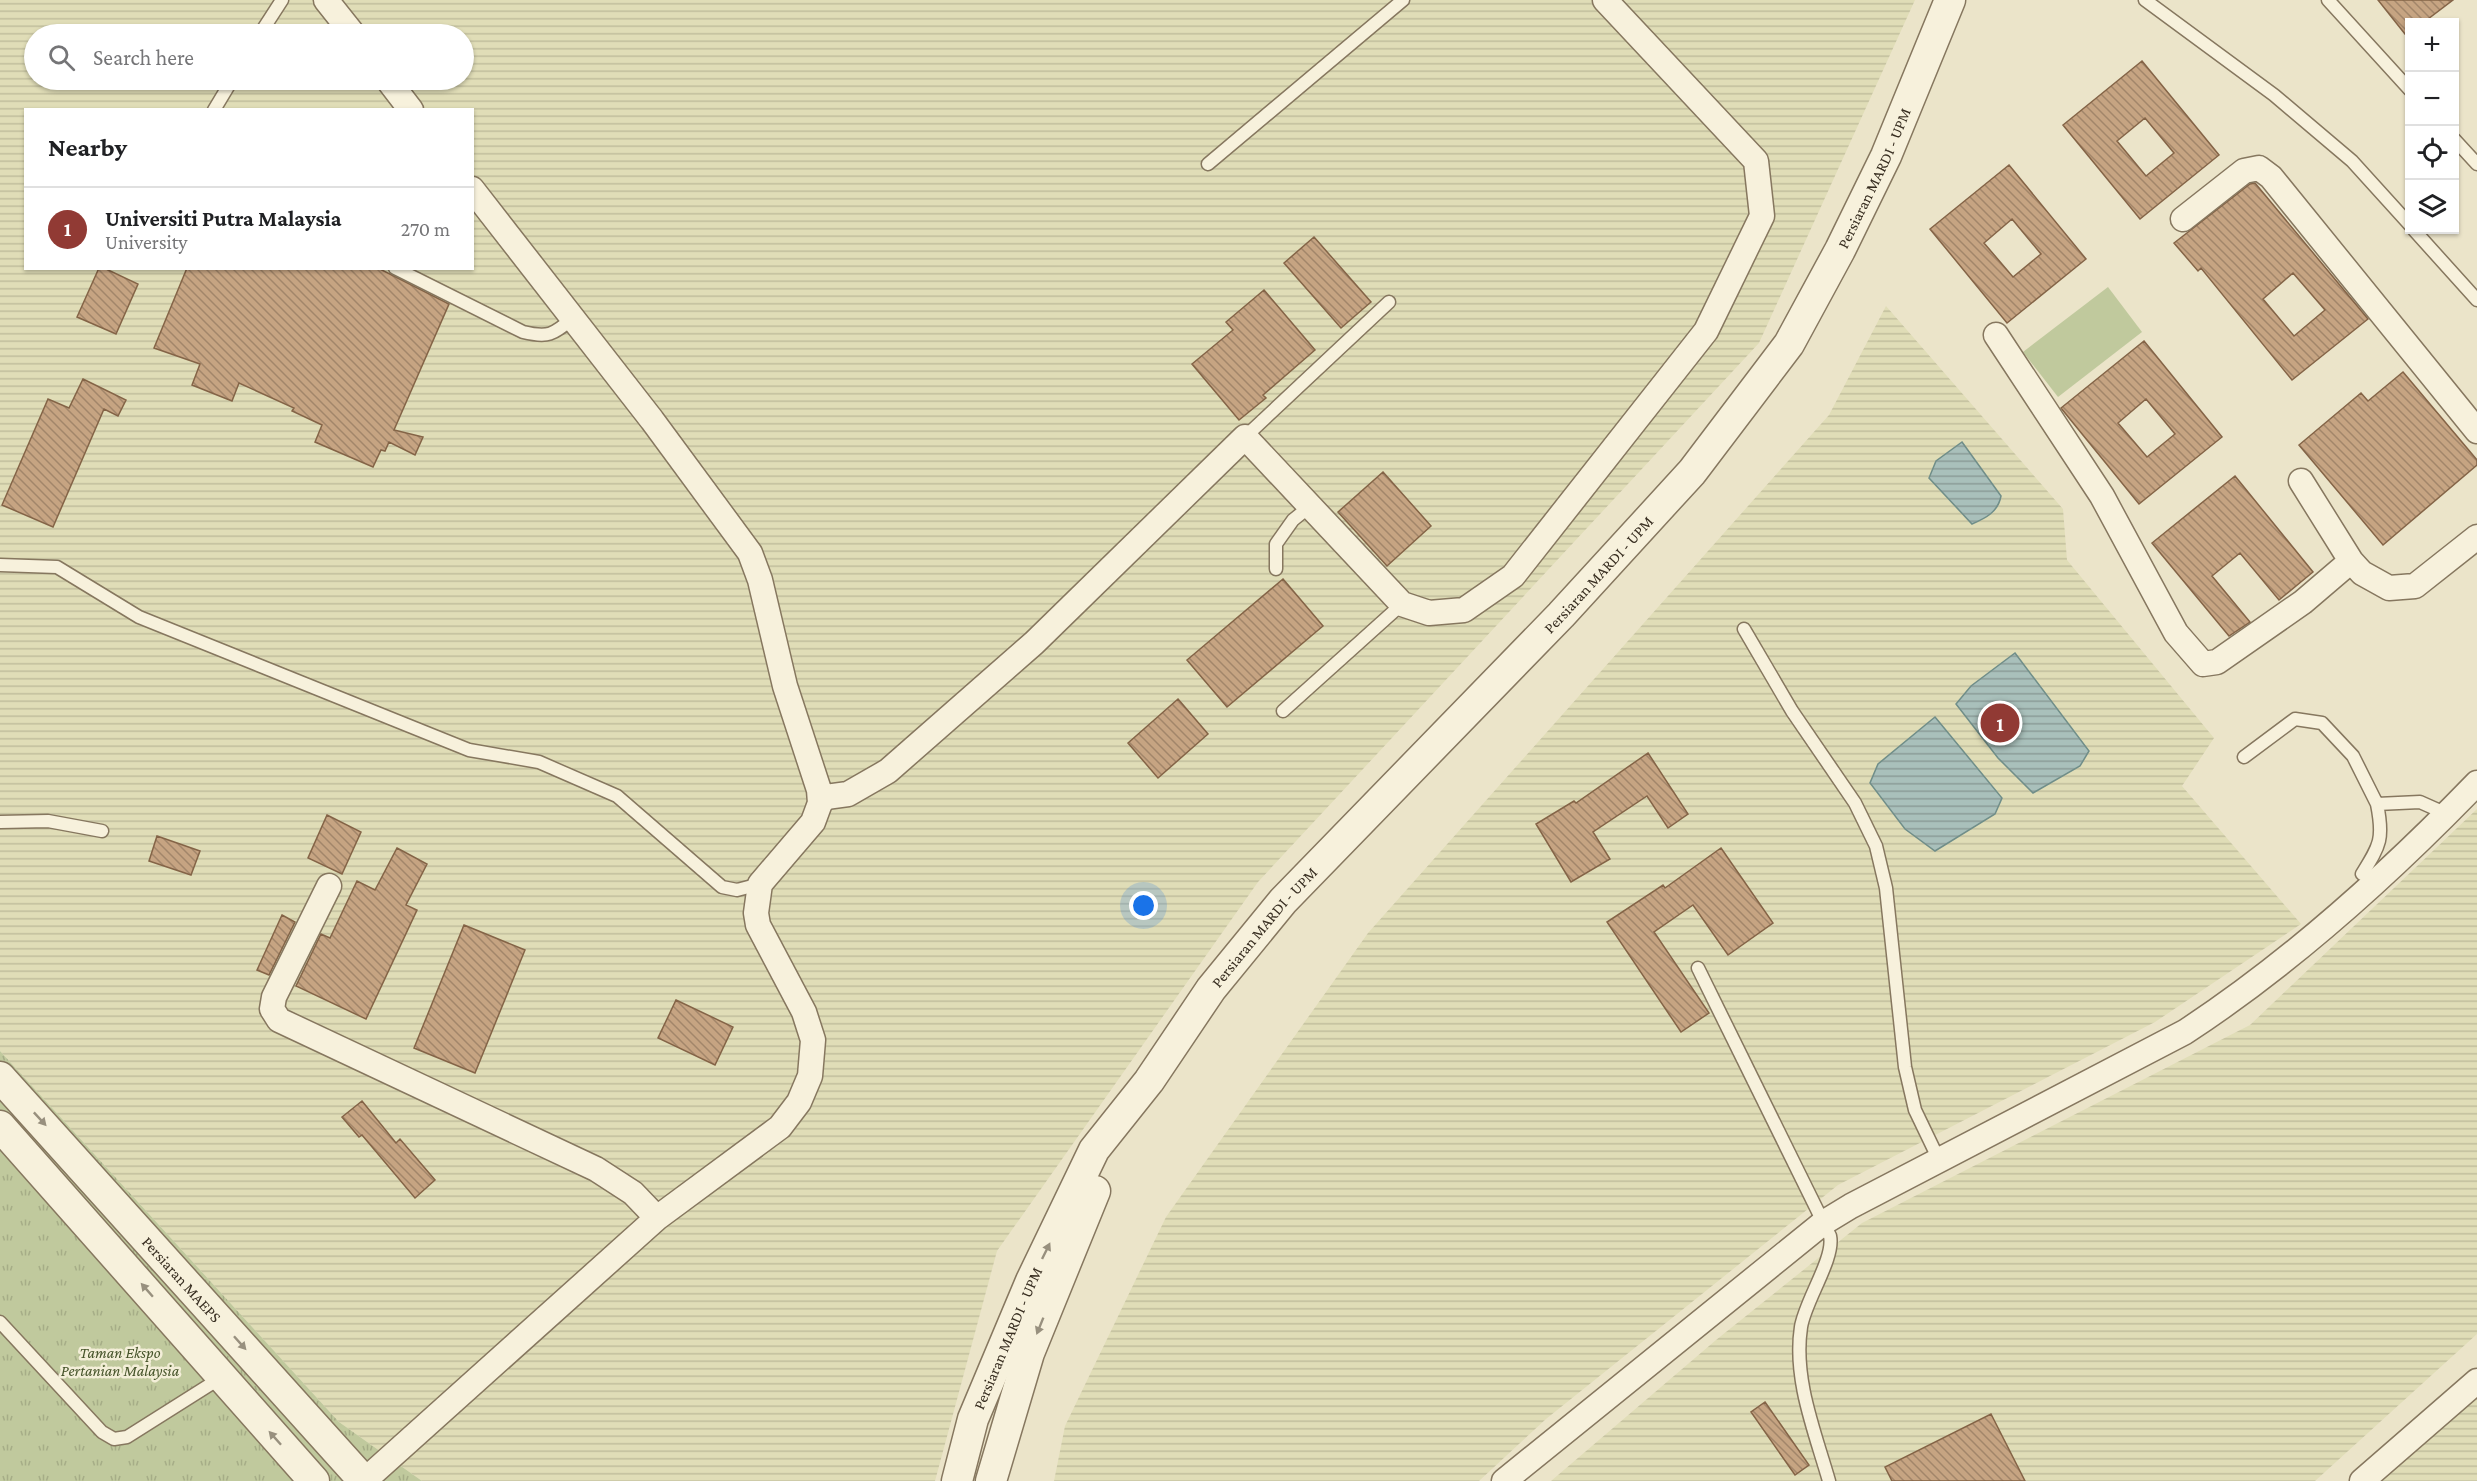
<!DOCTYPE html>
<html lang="en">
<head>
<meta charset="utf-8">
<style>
  :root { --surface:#fff; --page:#f6f6f6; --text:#202124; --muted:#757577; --line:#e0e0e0; --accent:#913a34 }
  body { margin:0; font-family:"Crimson Pro",serif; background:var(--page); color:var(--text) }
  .controls { position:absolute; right:18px; top:18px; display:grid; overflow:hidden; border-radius:0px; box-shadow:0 2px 4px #0004 }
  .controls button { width:54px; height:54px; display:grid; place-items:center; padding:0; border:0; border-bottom:2px solid var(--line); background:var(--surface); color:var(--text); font:30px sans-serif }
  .you { position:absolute; left:1144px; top:906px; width:21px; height:21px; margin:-15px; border:4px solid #fff; border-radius:50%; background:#1a73e8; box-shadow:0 0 0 9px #1a73e833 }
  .badge { display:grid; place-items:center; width:39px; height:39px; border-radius:50%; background:var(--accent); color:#fff; font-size:20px; font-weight:700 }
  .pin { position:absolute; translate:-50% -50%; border:3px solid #fff; box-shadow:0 2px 6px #0006 }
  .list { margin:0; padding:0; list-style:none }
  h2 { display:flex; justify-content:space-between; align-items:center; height:78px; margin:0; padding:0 24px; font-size:26px }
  h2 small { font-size:20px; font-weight:400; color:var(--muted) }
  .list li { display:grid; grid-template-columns:39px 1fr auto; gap:18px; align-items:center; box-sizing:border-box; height:84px; padding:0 24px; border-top:2px solid var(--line) }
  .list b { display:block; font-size:22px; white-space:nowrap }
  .list p { margin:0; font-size:20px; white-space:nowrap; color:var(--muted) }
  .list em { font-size:20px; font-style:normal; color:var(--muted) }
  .icon { flex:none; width:33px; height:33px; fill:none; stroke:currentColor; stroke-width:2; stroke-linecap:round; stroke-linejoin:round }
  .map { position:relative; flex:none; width:2477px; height:1481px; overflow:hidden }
  .search { position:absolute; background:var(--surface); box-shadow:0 2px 4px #0004; left:24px; top:24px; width:450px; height:66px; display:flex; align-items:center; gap:15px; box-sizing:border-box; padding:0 21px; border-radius:33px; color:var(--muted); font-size:22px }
  .panel { position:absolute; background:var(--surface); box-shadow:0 2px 4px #0004; left:24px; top:108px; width:450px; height:162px; border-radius:0px }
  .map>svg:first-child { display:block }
</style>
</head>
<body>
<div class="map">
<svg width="2477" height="1481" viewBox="0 0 2477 1481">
  <defs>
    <pattern id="farmland-rules" width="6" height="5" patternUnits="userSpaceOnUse" patternTransform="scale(1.5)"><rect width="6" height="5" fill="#e0ddb7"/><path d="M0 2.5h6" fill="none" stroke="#c1be9d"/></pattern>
    <pattern id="park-tufts" width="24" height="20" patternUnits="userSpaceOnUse" patternTransform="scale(1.5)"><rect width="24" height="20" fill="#c0c99d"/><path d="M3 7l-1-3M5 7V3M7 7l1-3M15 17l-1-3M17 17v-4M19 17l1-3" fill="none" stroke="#a6ad87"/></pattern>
    <pattern id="water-rules" width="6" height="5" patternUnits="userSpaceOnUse" patternTransform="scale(1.5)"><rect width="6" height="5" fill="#a9c0bb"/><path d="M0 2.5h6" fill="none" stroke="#8b9c98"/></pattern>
    <pattern id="building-back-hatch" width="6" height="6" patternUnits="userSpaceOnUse" patternTransform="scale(1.5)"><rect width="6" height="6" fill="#c6a482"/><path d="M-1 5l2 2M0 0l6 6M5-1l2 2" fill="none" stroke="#a2866a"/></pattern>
  </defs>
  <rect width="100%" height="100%" fill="#ebe4c9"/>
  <path fill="url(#farmland-rules)" fill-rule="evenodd" d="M0,0H1915L1759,343L1258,882L997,1251L935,1481H422L339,1422L0,1051ZM34,34H464V80H34ZM26,110H472V268H26Z
    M1886,306L2063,509L2067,560L2214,738L2182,786L2301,924L2155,1022L1838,1185L1546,1419L1479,1481H1054L1065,1426L1166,1217L1368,933L1829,415Z
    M2477,809V1334L2315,1481H1551L1716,1340L1862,1223L2250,1025Z
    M2477,1380V1481H2369Z"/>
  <path fill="#c0c99d" d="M2108,287L2142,332L2058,397L2023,352Z"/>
  <path fill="url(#park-tufts)" d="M0,1051L339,1422L422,1481H0Z"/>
  <path fill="url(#water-rules)" stroke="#708e89" stroke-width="1.5" d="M1962,442L2001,496C1998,512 1986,518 1972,524L1929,478L1936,461Z
    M2015,653L2089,751L2080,766L2033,793L1998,758L1956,704L1971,686Z
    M1935,717L2002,798L1995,814L1935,851L1905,829L1870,783L1878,764Z"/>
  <path fill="url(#building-back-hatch)" stroke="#846447" stroke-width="1.5" fill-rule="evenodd" d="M2378,0H2453L2424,22H2409V39Z
    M2142,61L2219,155L2140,219L2063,125ZM2145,118L2174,153L2146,176L2117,141Z
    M2009,165L2086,259L2007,323L1930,229ZM2012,219L2041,254L2013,277L1984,243Z
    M2255,183L2368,319L2292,380L2201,268L2198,271L2174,243L2250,184ZM2293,273L2325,310L2294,336L2263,299Z
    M1314,237L1371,302L1341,328L1284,263Z
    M99,268H104L138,284L116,334L77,317Z
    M187,268H378L449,304L394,430L423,437L415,455L389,442L385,451L381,450L373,467L315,442L322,425L292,411L294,408L239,383L232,401L192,385L200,364L154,348Z
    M1264,290L1315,350L1263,395L1266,398L1239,420L1192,364L1233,330L1226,322Z
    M2144,341L2222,437L2139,504L2061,408ZM2146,399L2175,434L2147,457L2118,423Z
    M2403,372L2477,460V465L2383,545L2299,445L2361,393L2368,401Z
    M83,379L126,400L118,416L104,409L53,527L2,505L48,399L69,408Z
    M1383,472L1431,526L1387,566L1338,512Z
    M2235,476L2313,572L2279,600L2240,553L2212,576L2250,622L2229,636L2152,543Z
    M1283,579L1323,626L1227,707L1187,660Z
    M1178,699L1208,734L1158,778L1128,743Z
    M1648,753L1688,814L1668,828L1647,796L1593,832L1610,859L1571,882L1536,824L1574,801L1576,803Z
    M327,815L361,832L342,874L308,858Z
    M157,836L200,851L191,875L149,861Z
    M397,848L427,864L406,905L417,910L366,1019L296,986L321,934L330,938L357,881L375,890Z
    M1721,848L1773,923L1728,955L1693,905L1654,932L1709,1013L1681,1032L1607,922L1663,885L1665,888Z
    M282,915L295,922L269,975L257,970Z
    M464,925L525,950L475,1073L414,1048Z
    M676,1000L733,1027L715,1065L658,1038Z
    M362,1101L396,1143L400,1139L435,1180L415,1198L362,1135L359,1137L342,1117Z
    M1765,1402L1809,1465L1795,1475L1751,1412Z
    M1991,1414L2025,1481H1892L1885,1467Z"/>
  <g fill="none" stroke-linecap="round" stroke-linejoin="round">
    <defs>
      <path id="service" d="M2145,0L2274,95L2352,161L2410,225
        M2328,0L2410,90
        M260,34L282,0
        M214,110L232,80
        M2454,139L2477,164
        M1208,164L1403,0
        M2414,230L2477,300
        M395,268L523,332C548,338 553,335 573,318
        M1245,437L1389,302
        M0,565L57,567L139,617L469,750L539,762L617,796L722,887L737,890L760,884
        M1276,569V544L1293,520L1309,507
        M1744,629L1792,711L1855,803L1876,846L1886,888L1905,1067L1915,1110L1939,1160
        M1283,711L1402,604
        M2244,757L2295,719L2322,723L2353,756L2377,804
        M0,822L48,821L102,831
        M2362,874C2380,845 2384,839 2377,804L2420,802L2447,814
        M1698,968L1830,1236C1835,1258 1805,1301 1801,1327C1793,1379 1815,1432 1829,1481
        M0,1322L102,1432L114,1439L127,1437L222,1377"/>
      <path id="minor" d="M326,0L353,34
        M388,80L411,110
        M472,189L652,420L750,553L760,580L785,686L819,790L820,803
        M2183,219L2244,171L2259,168L2271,177L2477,431
        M1996,335L2102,496L2176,633L2203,664L2217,662L2303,602L2351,561
        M2301,481L2351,561L2362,573L2389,588L2415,586L2477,537
        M329,886L274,997L272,1009L279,1020L596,1169L633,1193L657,1218
        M364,1481L657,1218L780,1127L799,1102L810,1076L813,1040L804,1012L758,925L756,913L760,884L813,822L820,803L826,797L848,794L888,771L1034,643L1245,437L1402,604L1429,613L1464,610L1513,576L1706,331L1762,216L1756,161L1605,0
        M1504,1481L1823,1223L1851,1206L2185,1032C2292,962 2388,875 2477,783
        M2362,1481L2477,1381"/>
      <g id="tertiary">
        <path id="s1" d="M0,1077L364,1481"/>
        <path d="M0,1126L314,1481"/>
        <path id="s2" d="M957,1481L973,1419L1031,1281L1094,1150L1149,1081L1211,989L1283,901L1561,615L1692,472L1789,344L1840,250L1886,156L1950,0"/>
        <path d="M991,1481L1029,1353L1095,1191"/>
      </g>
    </defs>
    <use href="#service" stroke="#86775f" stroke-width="15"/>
    <use href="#minor" stroke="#86775f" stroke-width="27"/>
    <use href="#tertiary" stroke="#86775f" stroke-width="33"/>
    <use href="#service" stroke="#f7f1dc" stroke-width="12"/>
    <use href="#minor" stroke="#f7f1dc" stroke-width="24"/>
    <use href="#tertiary" stroke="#f7f1dc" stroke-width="30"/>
  </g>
  <defs><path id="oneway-solid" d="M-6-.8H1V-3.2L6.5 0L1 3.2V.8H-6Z" transform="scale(1.5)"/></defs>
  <g fill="#98907e">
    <use href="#oneway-solid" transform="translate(40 1119) rotate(47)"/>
    <use href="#oneway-solid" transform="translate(1046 1251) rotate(-64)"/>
    <use href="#oneway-solid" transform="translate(147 1290) rotate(-131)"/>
    <use href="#oneway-solid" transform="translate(1040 1326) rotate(112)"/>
    <use href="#oneway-solid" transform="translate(240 1343) rotate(48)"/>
    <use href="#oneway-solid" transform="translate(275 1438) rotate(-132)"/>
  </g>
  <g text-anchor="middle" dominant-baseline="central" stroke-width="5" stroke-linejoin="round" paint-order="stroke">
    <g font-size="16" fill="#382e21" stroke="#f3eed8">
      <text stroke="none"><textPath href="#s2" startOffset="1612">Persiaran MARDI - UPM</textPath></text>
      <text stroke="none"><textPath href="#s2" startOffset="1126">Persiaran MARDI - UPM</textPath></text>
      <text stroke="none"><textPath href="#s2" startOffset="640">Persiaran MARDI - UPM</textPath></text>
      <text stroke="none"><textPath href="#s1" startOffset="272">Persiaran MAEPS</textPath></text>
      <text stroke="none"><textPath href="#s2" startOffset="152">Persiaran MARDI - UPM</textPath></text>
    </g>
    <g font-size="16" font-style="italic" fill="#455329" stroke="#f3eed8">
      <text x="120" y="1352">Taman Ekspo<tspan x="120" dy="18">Pertanian Malaysia</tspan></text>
    </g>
  </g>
</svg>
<div class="controls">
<button>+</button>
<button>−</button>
<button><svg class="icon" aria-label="locate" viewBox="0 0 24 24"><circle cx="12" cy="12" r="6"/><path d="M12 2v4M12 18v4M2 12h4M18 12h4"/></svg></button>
<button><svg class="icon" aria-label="layers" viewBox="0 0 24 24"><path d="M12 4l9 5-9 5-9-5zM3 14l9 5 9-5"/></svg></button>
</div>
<div class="you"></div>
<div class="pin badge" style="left:2000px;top:723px">1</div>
<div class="search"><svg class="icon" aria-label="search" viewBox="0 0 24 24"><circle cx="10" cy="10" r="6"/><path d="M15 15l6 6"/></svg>Search here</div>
<section class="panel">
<h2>Nearby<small></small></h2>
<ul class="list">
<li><span class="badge">1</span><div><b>Universiti Putra Malaysia</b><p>University</p></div><em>270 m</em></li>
</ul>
</section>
</div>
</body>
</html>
